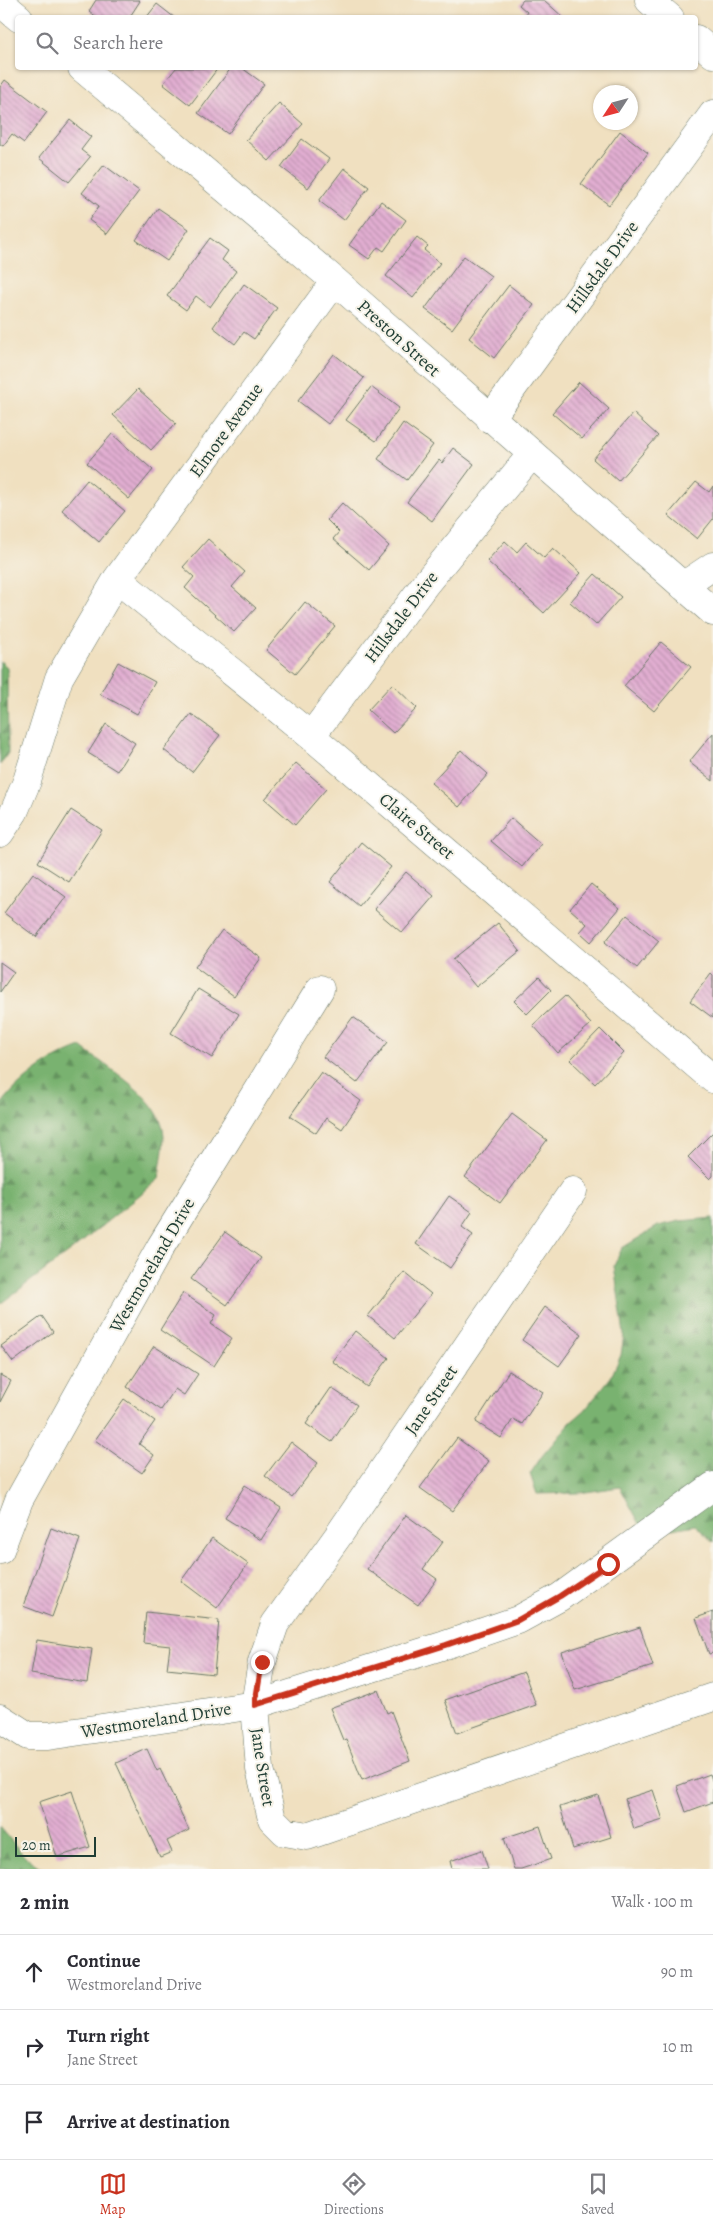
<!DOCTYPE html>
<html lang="en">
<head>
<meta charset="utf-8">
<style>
  :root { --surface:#fff; --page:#f7f7f7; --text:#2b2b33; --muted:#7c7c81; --line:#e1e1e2; --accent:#c8321e }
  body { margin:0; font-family:Alegreya,serif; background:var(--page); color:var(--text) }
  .compass { position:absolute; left:593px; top:85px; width:45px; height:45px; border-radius:50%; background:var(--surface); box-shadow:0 1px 4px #0004; rotate:234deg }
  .scale { position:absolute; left:15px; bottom:12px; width:81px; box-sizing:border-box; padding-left:5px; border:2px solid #1f3d34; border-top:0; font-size:14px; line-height:18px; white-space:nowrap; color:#1f3d34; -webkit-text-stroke:4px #f7f3e8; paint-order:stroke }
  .stop { position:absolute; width:15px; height:15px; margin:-11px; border:4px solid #c8321e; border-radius:50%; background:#fff }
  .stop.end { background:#c8321e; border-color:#fff; box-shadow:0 1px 5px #0008 }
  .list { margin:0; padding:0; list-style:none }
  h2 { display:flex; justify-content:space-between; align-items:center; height:65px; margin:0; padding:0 20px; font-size:21px }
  h2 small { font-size:16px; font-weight:400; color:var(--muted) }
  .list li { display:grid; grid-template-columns:32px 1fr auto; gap:15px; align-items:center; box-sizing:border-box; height:75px; padding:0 20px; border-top:1px solid var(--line) }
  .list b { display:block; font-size:19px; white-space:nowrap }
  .list p { margin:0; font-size:16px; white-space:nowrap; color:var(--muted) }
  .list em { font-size:16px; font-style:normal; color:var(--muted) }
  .icon { flex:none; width:28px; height:28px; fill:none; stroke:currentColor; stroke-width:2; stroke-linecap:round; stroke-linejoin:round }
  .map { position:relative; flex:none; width:713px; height:1869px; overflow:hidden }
  .search { position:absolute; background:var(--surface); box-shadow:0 1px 4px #0004; left:15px; right:15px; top:15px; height:55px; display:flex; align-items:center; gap:12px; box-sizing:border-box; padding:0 18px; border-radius:5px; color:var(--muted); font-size:19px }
  .sheet { height:290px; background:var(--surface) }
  nav { display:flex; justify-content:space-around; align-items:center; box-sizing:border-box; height:70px; border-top:1px solid var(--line); background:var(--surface); font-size:14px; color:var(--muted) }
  nav a { display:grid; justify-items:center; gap:2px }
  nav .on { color:var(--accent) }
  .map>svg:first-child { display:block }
</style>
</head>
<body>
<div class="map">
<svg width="713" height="1869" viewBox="0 0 713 1869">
  <defs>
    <pattern id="forest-firs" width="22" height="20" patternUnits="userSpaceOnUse" patternTransform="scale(1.25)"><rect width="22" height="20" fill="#79b270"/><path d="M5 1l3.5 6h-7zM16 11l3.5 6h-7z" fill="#63925d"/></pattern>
    <pattern id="building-back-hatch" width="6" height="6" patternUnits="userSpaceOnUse" patternTransform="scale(1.25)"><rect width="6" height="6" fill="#e2aed2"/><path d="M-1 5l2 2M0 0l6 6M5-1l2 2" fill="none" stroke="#b78fab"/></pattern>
  </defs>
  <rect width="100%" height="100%" fill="#f7f3e8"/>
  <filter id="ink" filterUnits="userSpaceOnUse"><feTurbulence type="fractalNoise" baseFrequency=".02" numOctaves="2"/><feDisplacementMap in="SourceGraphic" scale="10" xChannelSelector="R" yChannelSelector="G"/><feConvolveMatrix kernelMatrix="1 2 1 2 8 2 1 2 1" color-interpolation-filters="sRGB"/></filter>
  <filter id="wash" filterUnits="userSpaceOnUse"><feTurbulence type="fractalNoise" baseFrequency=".0096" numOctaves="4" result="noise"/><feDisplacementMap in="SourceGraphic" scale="20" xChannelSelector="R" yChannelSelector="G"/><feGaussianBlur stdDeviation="1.12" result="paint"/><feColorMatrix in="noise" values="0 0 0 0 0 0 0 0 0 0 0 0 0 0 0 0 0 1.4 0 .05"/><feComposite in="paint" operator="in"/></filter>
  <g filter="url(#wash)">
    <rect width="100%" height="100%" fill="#f0e0c0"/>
    <path fill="url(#forest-firs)" stroke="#4c7852" d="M0,661L7,667L8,753L0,765Z
      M81,1047C107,1068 163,1098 164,1136C164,1150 160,1165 159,1179L76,1247L0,1304V1106C20,1079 50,1058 81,1047Z
      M713,1218V1542L695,1525L667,1530L641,1526L620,1487L579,1493L537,1494L530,1474L542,1456L570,1423L585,1410L611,1377L621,1355L624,1334L614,1266L622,1248L658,1226L680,1221Z
      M0,1827L25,1857L43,1869H0Z"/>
    <g id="blocks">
      <path fill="url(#building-back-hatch)" d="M96,0H139L140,1L129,18H98L89,11Z
        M523,0H544L564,18H523L527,12L519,5Z
        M157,4L175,18H146Z
        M176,68H218L190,105L163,84Z
        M231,68H242L264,84L228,134L198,113Z
        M5,80L47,112L24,143L12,134L3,146L0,144V87Z
        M279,103L303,124L269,161L246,140Z
        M70,120L91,137L81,150L90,157L69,182L39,158Z
        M620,131L648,153L609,205L581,184Z
        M302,139L329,159L308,188L281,167Z
        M104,165L139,191L107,234L89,220L99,206L82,193Z
        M344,168L369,187L344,220L319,201Z
        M381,201L406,220L384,251L378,247L369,259L349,245Z
        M158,208L189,229L167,261L136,240Z
        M417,237L428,246L424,250L440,263L413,298L386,276Z
        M210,238L228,251L222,260L236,271L210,307L196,296L186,310L167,296Z
        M464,256L491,276L452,329L425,309Z
        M244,284L277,308L254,339L244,332L235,344L213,327Z
        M509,285L534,305L494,358L469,338Z
        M334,354L364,378L328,424L298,401Z
        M579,382L609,409L582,439L552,413Z
        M371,387L399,408L376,441L346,420Z
        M138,389L176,423L151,450L113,415Z
        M633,413L658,436L618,481L593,459Z
        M403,423L433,445L407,480L378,459Z
        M112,434L153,470L129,499L87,463Z
        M453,448L474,464L432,521L407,502L439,460L442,463Z
        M87,480L125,511L99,542L62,510Z
        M696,482L709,492L713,486V519L697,539L668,515Z
        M342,503L389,546L369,570L333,539L339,532L327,520Z
        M208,539L245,572L232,587L256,608L234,632L185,588L194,577L183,567Z
        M505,541L517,552L526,542L544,558L553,548L581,573L544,613L487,561Z
        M595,574L621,597L596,625L570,602Z
        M305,602L335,626L295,674L266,650Z
        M661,642L691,667L654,711L624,686Z
        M118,662L155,682L137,714L100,694Z
        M392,684L417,708L393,733L368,710Z
        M191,714L220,735L192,772L164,750Z
        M106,724L135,743L117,771L88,753Z
        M713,733V781L689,762Z
        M461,750L488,774L459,807L431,783Z
        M296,763L326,789L295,825L265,799Z
        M71,810L102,830L69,882L38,862Z
        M511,818L541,844L522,867L491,841Z
        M361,842L391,867L359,906L330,882Z
        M406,872L434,896L402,933L374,909Z
        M33,873L66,897L36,937L4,913Z
        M591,884L620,908L591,942L580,932L587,924L570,909Z
        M627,915L659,941L637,968L605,942Z
        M498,923L520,951L476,987L453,959Z
        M222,930L261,958L234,996L195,967Z
        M0,962L14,972L0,992Z
        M711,973L713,975V1018L690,1001Z
        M539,977L551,990L527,1014L514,1001Z
        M198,989L239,1014L212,1058L171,1033Z
        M565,996L591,1024L558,1053L533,1025Z
        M353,1017L388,1042L357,1083L323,1057Z
        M600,1029L624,1053L595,1084L570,1060Z
        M321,1072L361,1101L342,1129L326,1118L316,1133L290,1116Z
        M512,1114L547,1140L500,1203L465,1177Z
        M713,1132V1176L710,1179L688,1157Z
        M449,1196L472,1212L462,1227L473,1235L450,1268L416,1244Z
        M225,1232L261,1258L227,1305L191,1279Z
        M404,1272L431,1294L395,1338L368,1316Z
        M183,1293L216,1315L211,1324L232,1338L214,1366L160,1330Z
        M545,1307L582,1334L559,1366L522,1340Z
        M42,1316L53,1332L13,1362L1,1346Z
        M355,1331L389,1358L367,1387L332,1361Z
        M154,1346L198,1374L184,1395L175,1389L161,1410L127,1387Z
        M509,1371L543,1392L522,1424L513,1419L501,1438L476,1422Z
        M0,1375L11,1381L0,1402Z
        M331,1388L357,1405L332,1442L306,1424Z
        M124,1399L155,1421L139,1444L154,1455L142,1473L95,1440Z
        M457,1438L489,1461L452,1511L420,1488Z
        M291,1442L318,1463L292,1497L265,1476Z
        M245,1485L281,1508L261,1540L225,1518Z
        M406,1515L443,1542L423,1569L437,1579L418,1605L367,1569Z
        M51,1528L80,1539L52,1617L23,1606Z
        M212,1538L248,1564L217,1608L181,1581Z
        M146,1612L219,1620L214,1674L167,1669L170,1646L143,1643Z
        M713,1612V1653L709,1654L696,1618Z
        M640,1627L653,1666L575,1690L562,1652Z
        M37,1640L92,1649L87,1683L31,1674Z
        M524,1672L536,1705L457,1733L445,1700Z
        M378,1690L387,1713L391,1711L410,1761L362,1780L346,1739L343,1740L330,1708Z
        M147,1749L157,1771L160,1769L189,1830L167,1841L172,1852L160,1857L116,1763Z
        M710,1774L713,1783V1802L686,1812L677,1786Z
        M653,1790L663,1820L634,1829L625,1799Z
        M72,1791L90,1847L57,1857L39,1802Z
        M598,1795L611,1837L573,1849L560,1807Z
        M540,1826L551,1859L521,1869H514L504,1838Z
        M482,1850L488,1869H452L450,1861Z"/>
    </g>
  </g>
  <g filter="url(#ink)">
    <use href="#blocks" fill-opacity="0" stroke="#687665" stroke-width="1"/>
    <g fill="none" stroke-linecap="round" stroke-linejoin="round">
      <defs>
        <path id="minor" d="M649,0L670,18
          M0,2L19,18
          M696,39L713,54
          M82,68L335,281L713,612
          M490,419L713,114
          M117,579L311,736L713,1079
          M683,586L713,566
          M311,736L426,583L532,454
          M0,833L14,812L27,781L59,678L117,579L335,281
          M573,1191L338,1536L275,1624L262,1662L255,1705L260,1769L272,1819L285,1832L307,1836L713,1697
          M0,1550L19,1500L161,1246L320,989
          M0,1718L28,1736H48L255,1705L445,1645L518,1620L560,1597L713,1486"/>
      </defs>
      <use href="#minor" stroke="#687665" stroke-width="29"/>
      <use href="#minor" stroke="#fff" stroke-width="28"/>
    </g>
  </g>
  <g fill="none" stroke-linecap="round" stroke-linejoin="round" filter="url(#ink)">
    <path stroke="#c8321e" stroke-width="6" d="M262,1662L255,1705L446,1645L518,1620L560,1596L608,1564"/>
  </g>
  <g text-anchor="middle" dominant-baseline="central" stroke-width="4" stroke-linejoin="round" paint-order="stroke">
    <g font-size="18" fill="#1f3d34" stroke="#f7f3e8">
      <text transform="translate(602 267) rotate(-54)">Hillsdale Drive</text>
      <text transform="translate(399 338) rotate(42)">Preston Street</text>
      <text transform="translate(226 430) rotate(-54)">Elmore Avenue</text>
      <text transform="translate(401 617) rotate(-53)">Hillsdale Drive</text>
      <text transform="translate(417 826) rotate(40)">Claire Street</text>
      <text transform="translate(152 1265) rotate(-60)">Westmoreland Drive</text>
      <text transform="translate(431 1400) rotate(-56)">Jane Street</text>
      <text transform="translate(156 1720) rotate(-9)">Westmoreland Drive</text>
      <text transform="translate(263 1767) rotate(81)">Jane Street</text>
    </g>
  </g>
</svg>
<svg class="compass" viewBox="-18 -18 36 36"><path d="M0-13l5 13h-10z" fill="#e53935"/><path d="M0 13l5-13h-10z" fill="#7c7c81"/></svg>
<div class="scale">20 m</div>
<div class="stop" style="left:608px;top:1564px"></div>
<div class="stop end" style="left:262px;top:1662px"></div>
<div class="search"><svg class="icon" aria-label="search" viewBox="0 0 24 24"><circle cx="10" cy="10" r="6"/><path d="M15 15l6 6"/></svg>Search here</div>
</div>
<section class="sheet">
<h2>2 min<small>Walk · 100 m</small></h2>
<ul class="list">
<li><svg class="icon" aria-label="ahead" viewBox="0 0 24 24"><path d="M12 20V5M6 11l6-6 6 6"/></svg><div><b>Continue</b><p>Westmoreland Drive</p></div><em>90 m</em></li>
<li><svg class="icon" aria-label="right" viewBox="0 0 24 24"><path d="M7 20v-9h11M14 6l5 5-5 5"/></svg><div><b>Turn right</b><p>Jane Street</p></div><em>10 m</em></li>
<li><svg class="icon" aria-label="arrive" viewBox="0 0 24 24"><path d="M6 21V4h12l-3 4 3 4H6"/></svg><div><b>Arrive at destination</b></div></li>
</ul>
</section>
<nav>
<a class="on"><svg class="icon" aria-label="map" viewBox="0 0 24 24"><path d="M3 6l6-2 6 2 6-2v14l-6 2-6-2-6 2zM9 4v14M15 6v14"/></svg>Map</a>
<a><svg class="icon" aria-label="directions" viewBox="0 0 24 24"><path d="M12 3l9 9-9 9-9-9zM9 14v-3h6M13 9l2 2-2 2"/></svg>Directions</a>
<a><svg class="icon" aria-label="saved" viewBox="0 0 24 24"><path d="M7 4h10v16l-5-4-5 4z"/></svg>Saved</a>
</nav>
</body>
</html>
